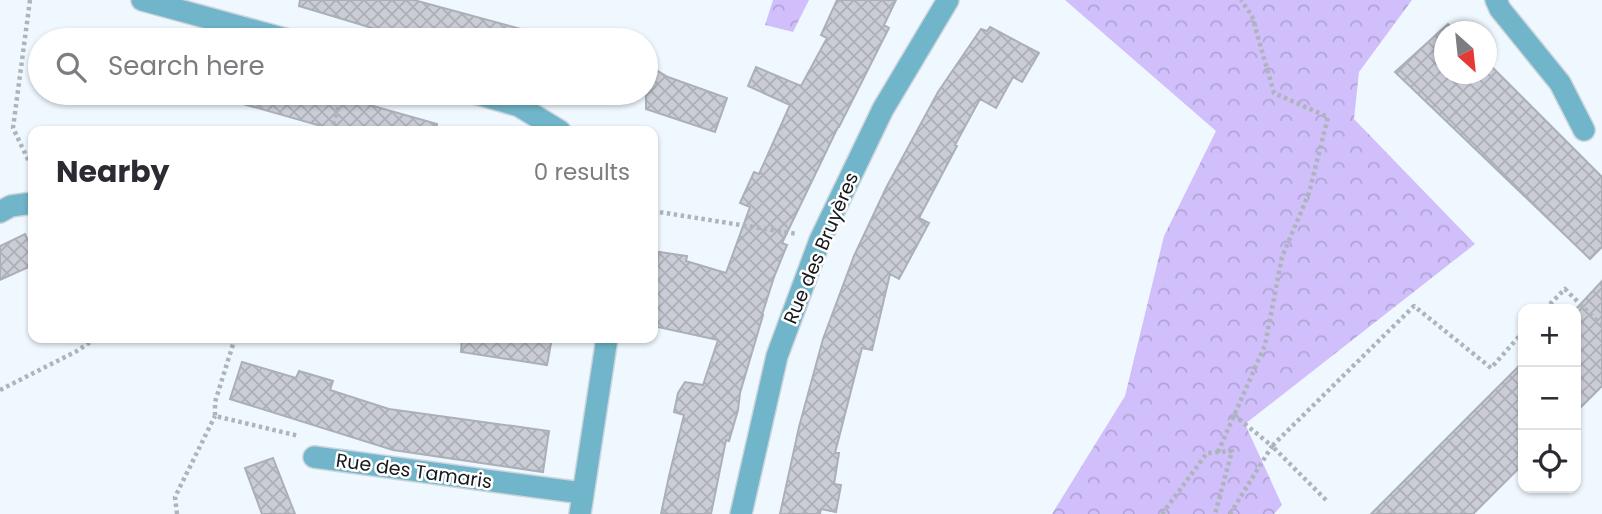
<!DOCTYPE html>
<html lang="en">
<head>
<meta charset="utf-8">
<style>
  :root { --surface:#fff; --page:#f2f2f3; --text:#2b2b33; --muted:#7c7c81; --line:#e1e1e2 }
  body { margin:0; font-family:Poppins,sans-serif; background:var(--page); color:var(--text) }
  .controls { position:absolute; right:21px; bottom:21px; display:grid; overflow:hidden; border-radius:14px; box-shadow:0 2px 5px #0004 }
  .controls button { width:63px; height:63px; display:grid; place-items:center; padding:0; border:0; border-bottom:2px solid var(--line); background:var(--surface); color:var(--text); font:35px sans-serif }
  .compass { position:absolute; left:1434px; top:21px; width:63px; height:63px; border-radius:50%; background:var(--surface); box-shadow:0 2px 5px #0004; rotate:153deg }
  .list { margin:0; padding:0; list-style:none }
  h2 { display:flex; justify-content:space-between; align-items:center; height:91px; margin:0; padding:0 28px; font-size:30px }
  h2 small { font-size:23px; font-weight:400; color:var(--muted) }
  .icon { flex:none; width:38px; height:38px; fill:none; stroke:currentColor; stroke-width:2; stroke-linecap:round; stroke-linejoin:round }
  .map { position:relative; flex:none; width:1602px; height:514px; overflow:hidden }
  .search { position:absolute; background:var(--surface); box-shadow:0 2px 5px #0004; left:28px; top:28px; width:630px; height:77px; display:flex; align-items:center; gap:18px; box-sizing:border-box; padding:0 24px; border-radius:38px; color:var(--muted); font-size:26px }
  .panel { position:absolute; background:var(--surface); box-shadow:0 2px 5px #0004; left:28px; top:126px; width:630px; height:217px; border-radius:14px }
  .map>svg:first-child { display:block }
</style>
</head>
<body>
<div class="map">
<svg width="1602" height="514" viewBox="0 0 1602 514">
  <defs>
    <pattern id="forest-crowns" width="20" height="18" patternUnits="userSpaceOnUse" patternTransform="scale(1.75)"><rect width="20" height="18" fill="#d0bffa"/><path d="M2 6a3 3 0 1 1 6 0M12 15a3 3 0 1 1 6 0" fill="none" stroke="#b2a3d6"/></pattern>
    <pattern id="building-cross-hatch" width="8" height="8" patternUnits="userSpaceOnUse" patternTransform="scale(1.75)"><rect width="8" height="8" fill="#cacdd6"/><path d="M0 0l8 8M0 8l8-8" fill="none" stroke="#adafb7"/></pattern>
  </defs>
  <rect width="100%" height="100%" fill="#f0f8ff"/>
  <path fill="url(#forest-crowns)" d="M773,0H809L793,32L765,25Z
    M1065,0H1412L1359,72L1354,119L1475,244L1245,424L1282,505L1274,514H1052L1125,396L1164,236L1216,131Z"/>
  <path fill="url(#building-cross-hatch)" stroke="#acafb8" stroke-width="2" d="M300,0H414L536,33L535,40H412L299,6Z
    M837,0H896L884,25L889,28L839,127H838L782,243L787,245L774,277L762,315H763L740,393L738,410L729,441L726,440L711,514H661L669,476L684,415L674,412L678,393L685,382L703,385L718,340L653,326V289L659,252L687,256L686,261L726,273L750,207L740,203L754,172L759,174L790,105L748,86L756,67L801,86L827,38L821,35Z
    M1448,24L1456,32H1445V74H1487V62L1602,177V247L1590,259L1395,72Z
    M990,27L1039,53L1022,82L1013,77L996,108L980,99L955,145L957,146L919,218L929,223L899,279L890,274L872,350L862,348L835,453H839L834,484L841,485L836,512L821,509L820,514H780L799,427L823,339L854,256L886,188L938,92L981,29L987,31Z
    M646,64L668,77L727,98L715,132L646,109Z
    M230,93H327L437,124L436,131H339L229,100Z
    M25,234L33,252V265L0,280V246Z
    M1602,281V386L1576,412V309Z
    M462,338H552L547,365L461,352Z
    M242,362L296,378L299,371L333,381L330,390L389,409L549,431L543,472L393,450L230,399Z
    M1523,362V464L1473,514H1371Z
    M273,458L295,514H262L245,468Z"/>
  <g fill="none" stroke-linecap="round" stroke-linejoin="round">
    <defs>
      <path id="street" d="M142,0L289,40
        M1496,0L1500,9L1560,83L1584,130
        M474,93L519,106L560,131
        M0,212L11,206L33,203
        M314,457L582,493
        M580,514L607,338
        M741,514L777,356L820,240L883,109L948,0"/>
    </defs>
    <use href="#street" stroke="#cdd4db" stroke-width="24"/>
    <path stroke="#aeb5ba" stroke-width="4.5" stroke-dasharray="3.5 3.5" stroke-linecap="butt" d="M30,0L13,128L33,170
      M331,131L343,93
      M653,211L797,234
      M1545,309L1565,289L1602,326
      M235,338L215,402V416L299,436
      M0,390L77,351L96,338
      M1218,452L1265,345L1282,257L1309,193L1328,117L1274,93L1252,16L1241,0
      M1326,500L1272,446L1414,306L1491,368L1523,332
      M177,514L175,497L215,416
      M1162,514L1207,453L1232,451L1215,514
      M1230,514L1272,446L1234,415"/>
    <use href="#street" stroke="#70b5c9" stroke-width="21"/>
  </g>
  <g text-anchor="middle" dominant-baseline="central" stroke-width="5" stroke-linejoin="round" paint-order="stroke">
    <g font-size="19" fill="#16181b" stroke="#fff">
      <text transform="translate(821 248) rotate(-67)">Rue des Bruyères</text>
      <text transform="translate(414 471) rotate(8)">Rue des Tamaris</text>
    </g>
  </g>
</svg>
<div class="controls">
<button>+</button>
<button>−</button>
<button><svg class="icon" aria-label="locate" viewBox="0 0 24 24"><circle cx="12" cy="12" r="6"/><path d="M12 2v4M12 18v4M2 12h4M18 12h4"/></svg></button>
</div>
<svg class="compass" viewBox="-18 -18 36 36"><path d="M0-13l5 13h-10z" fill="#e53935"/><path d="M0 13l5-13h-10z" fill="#7c7c81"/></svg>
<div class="search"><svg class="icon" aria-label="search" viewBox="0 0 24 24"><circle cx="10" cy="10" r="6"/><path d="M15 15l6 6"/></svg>Search here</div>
<section class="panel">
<h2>Nearby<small>0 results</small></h2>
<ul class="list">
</ul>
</section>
</div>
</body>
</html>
